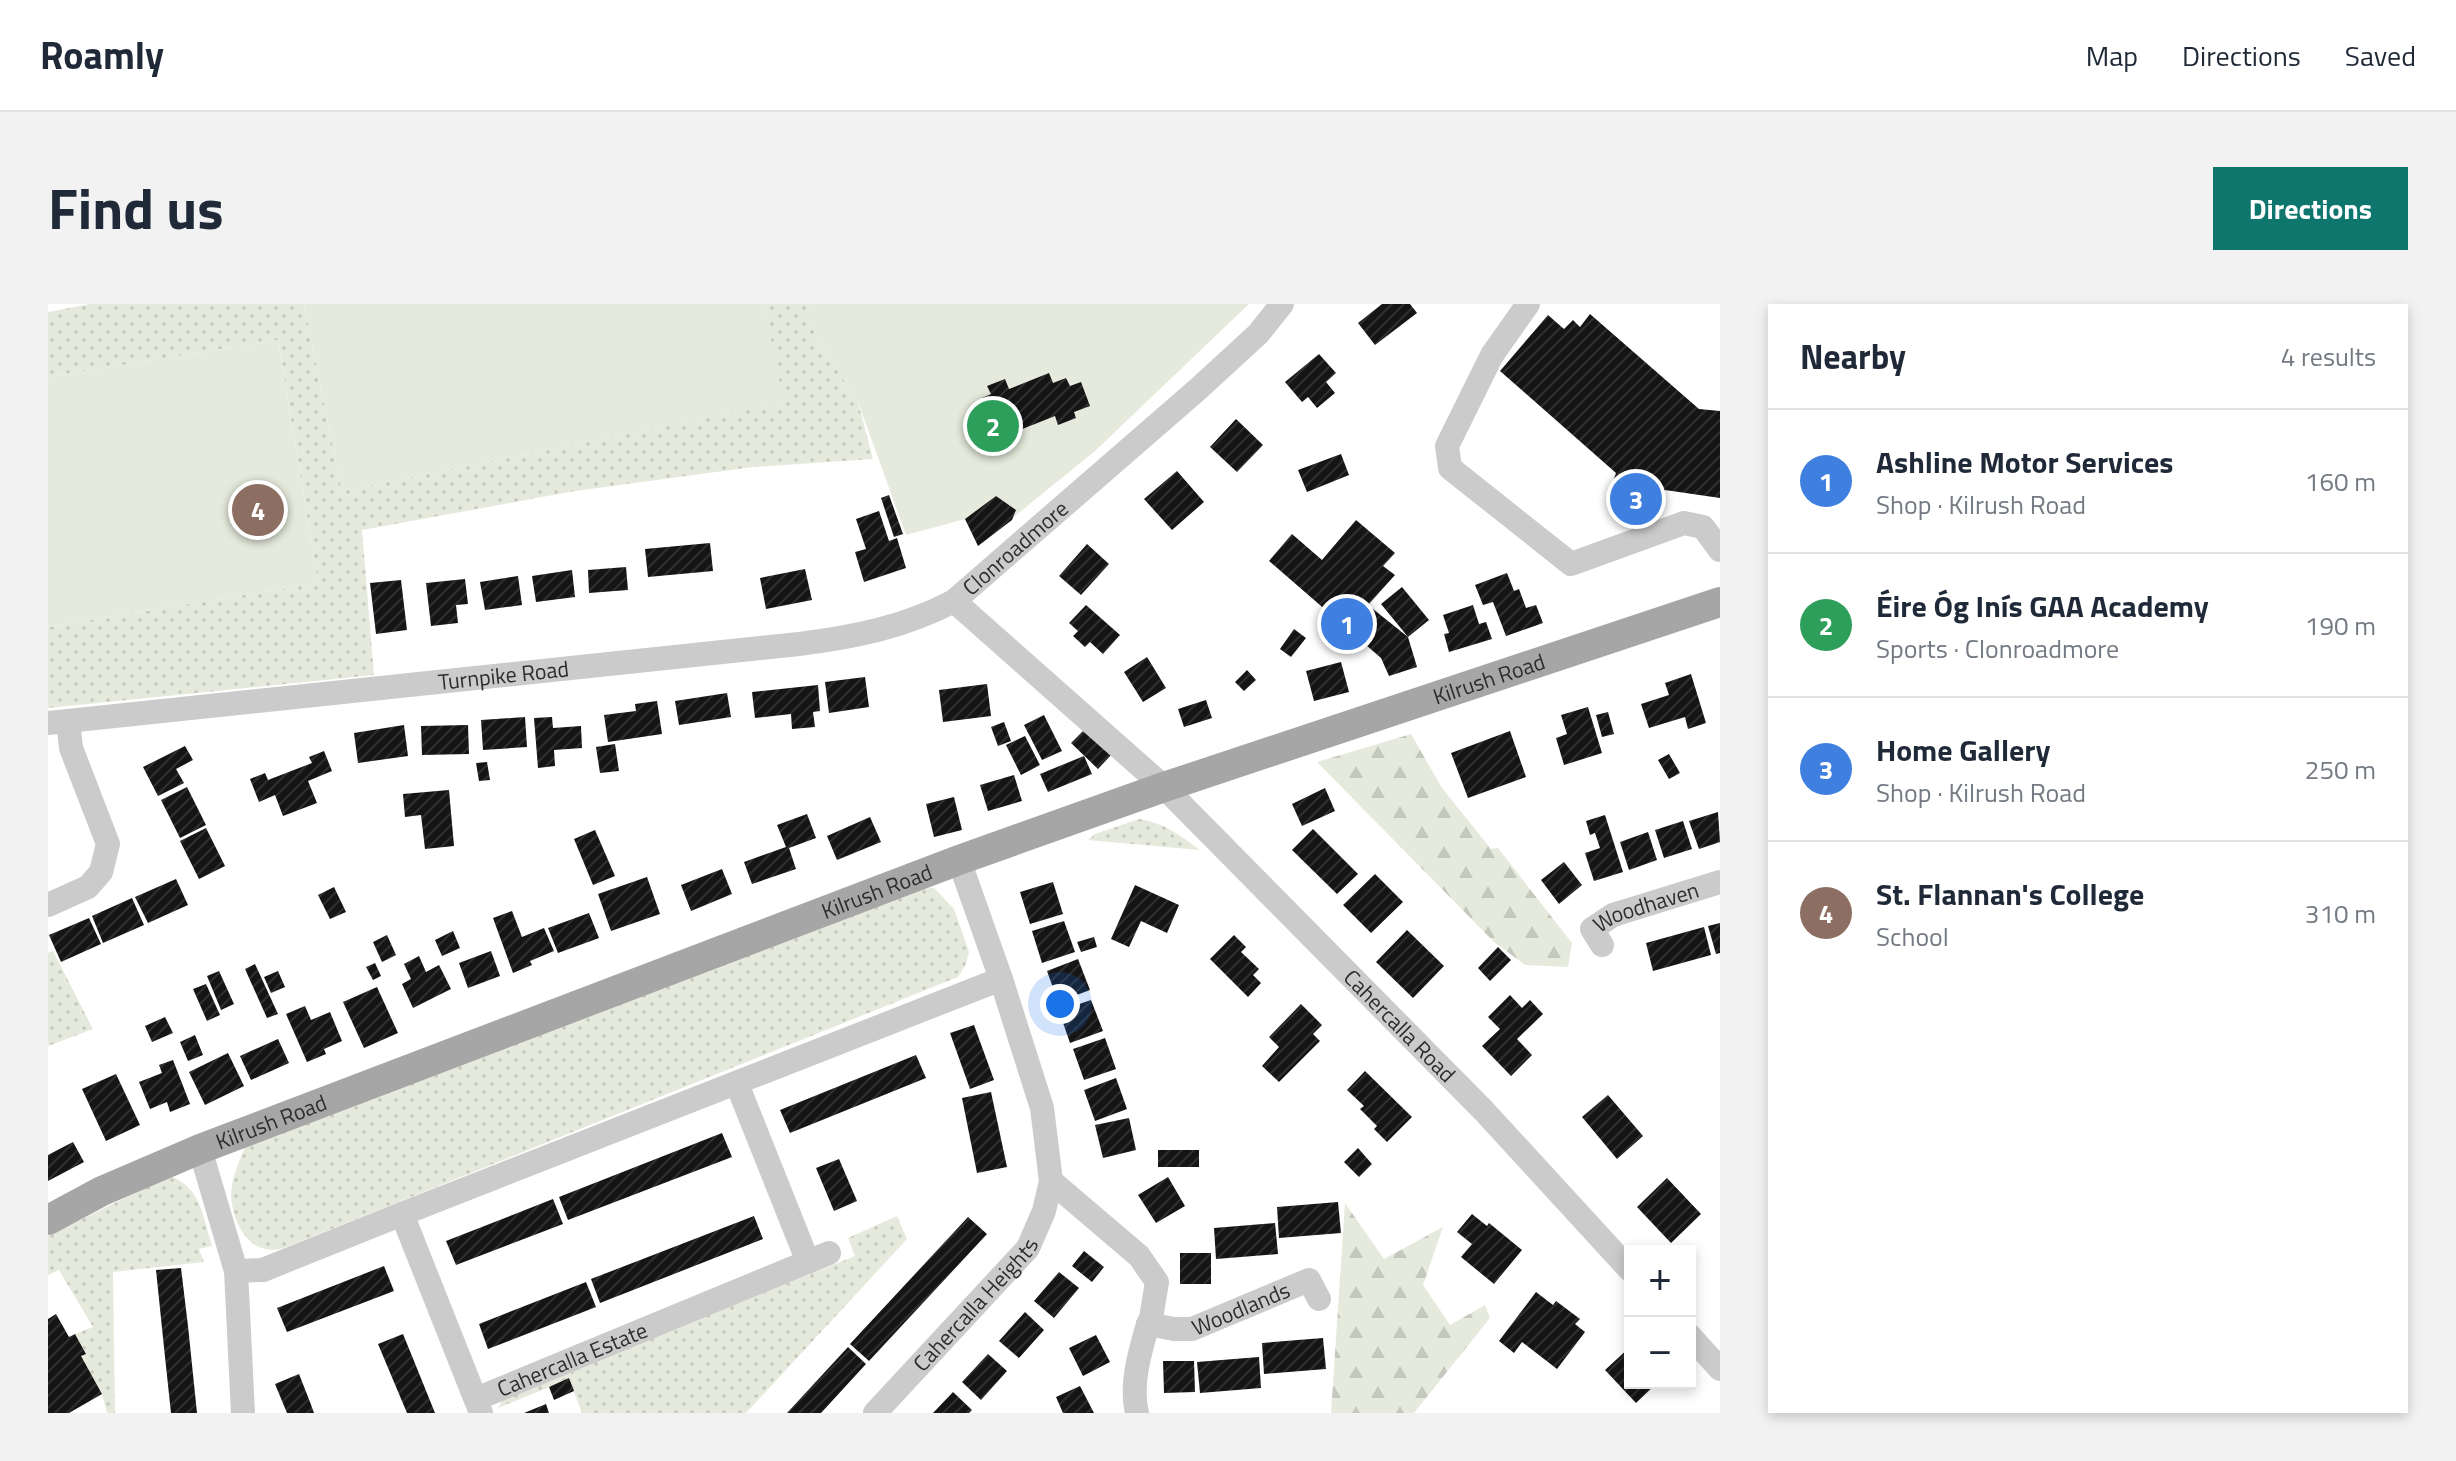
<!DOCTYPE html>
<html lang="en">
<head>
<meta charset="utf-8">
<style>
  :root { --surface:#fff; --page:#f2f2f3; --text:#1f2937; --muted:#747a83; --line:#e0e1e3; --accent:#0f766e }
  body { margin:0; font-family:"Titillium Web",sans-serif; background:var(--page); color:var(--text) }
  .controls { position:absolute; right:24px; bottom:24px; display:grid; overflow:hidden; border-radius:0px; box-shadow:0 4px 12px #0003 }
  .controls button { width:72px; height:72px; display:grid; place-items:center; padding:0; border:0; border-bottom:2px solid var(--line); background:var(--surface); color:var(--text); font:40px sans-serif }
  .you { position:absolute; left:1012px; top:700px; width:28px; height:28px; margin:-20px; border:6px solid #fff; border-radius:50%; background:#1a73e8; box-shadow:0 0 0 12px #1a73e833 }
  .badge { display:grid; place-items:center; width:52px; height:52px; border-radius:50%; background:var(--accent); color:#fff; font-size:26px; font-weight:700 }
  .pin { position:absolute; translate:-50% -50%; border:4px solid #fff; box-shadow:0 2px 8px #0006 }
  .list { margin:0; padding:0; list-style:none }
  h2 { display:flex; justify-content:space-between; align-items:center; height:104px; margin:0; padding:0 32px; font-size:34px }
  h2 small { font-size:26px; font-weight:400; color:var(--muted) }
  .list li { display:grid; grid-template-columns:52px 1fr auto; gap:24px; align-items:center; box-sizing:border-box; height:144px; padding:0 32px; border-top:2px solid var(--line) }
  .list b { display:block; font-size:30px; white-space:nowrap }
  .list p { margin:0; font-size:26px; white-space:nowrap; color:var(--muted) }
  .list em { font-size:26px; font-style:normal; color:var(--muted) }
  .map { position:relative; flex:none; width:1672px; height:1109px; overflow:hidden; border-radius:0px }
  header { display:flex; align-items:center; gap:48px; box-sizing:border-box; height:112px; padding:0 40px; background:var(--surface); border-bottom:2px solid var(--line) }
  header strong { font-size:38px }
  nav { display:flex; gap:44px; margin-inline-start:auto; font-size:28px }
  .intro { display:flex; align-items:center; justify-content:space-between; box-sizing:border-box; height:192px; padding:0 48px }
  h1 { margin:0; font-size:56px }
  .button { padding:20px 36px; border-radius:0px; background:var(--accent); color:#fff; font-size:28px; font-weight:700 }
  main { display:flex; gap:48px; padding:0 48px }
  aside { flex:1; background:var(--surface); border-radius:0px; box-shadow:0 4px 12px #0003 }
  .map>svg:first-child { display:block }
</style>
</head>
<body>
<header>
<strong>Roamly</strong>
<nav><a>Map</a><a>Directions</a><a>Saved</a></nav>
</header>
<div class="intro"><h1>Find us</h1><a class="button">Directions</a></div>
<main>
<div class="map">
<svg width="1672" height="1109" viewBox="0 0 1672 1109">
  <defs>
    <pattern id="grass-dots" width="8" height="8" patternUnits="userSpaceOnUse" patternTransform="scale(2)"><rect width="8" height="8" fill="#e5eadc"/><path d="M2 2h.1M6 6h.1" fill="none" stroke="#c5c9bd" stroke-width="1.8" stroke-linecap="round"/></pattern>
    <pattern id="forest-firs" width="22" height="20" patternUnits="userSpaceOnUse" patternTransform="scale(2)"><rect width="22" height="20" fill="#e5eadc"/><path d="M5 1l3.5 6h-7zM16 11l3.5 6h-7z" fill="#c5c9bd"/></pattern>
    <pattern id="building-hatch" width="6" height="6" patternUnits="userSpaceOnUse" patternTransform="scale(2)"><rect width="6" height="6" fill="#151515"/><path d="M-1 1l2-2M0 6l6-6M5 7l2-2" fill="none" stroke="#2f2f2f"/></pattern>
  </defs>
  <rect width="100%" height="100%" fill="#fff"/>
  <path fill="url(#grass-dots)" d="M42,0H256L294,187L735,99L716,0H759L770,36L810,98L825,155L705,163L527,187L314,226L326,371L0,404V323L270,279L230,36L0,73V8Z
    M1091,515C1116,519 1132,531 1152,546L1040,536L1047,530Z
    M886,584L906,605L921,648L918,660L910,673L236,944C203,954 185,921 183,892C183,875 191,858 197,843L874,585Z
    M5,647L45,725L0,742V649Z
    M121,872C153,882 155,913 164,942L151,945L156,958L65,968L67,1109H59L54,1090L33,1052L38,1049L27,1030L45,1023L11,966L0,971V932Z
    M849,912L859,935L698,1109H534L521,1075L450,1104L456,1094L462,1090L807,952L800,934Z"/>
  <path fill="url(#forest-firs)" d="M1363,430L1394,484L1443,545L1450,544L1524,639L1520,663L1477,661L1445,637L1269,458Z
    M1297,899L1336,955L1395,923L1375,981L1402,1021L1437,1001L1442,1014L1366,1109H1283Z"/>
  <path fill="#e5eadc" d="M256,0H716L736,99L294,187Z
    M759,0H1201L1047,147L930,242L917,215L858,231L810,98L770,36Z
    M230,36L270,279L0,323V73Z"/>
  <path fill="url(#building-hatch)" d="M1334,0H1362L1369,9L1327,41L1310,19Z
    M1542,10L1651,105L1672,107V194L1617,186L1608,206L1562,186L1568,169L1452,67L1500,11L1516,25L1525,16L1532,23Z
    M1271,50L1288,69L1278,78L1287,89L1269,104L1260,93L1254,98L1237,78Z
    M1001,69L1005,79L1018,74L1022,82L1033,78L1042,102L1026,108L1028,114L1010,121L1007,112L949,135L934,94L943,90L939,82L957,75L961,85Z
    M1188,115L1215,141L1189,168L1162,143Z
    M1293,150L1301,171L1259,188L1250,166Z
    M1129,167L1156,198L1124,226L1096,195Z
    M841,191L855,230L846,233L833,194Z
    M948,192L968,206L964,216L930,242L917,215Z
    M831,207L841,237L849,234L858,264L816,278L807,248L818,245L808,215Z
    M1308,216L1347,249L1335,262L1347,271L1320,301L1360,333L1333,300L1354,283L1381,316L1360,333L1369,363L1341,372L1333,354L1221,257L1244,230L1274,256Z
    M662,239L665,267L600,273L597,245Z
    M1039,240L1061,260L1033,291L1011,272Z
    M578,263L580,286L541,289L540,266Z
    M757,265L764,296L718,305L712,274Z
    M524,266L527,293L488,298L484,272Z
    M1459,269L1466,287L1471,285L1478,304L1488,301L1495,319L1458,332L1445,298L1435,301L1427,281Z
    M470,272L474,301L437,306L432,278Z
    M417,275L420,300L408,301L410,319L383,322L378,279Z
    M353,276L359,326L328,330L322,279Z
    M1038,301L1072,331L1055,350L1042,338L1037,343L1025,332L1030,327L1021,319Z
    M1425,301L1431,320L1438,318L1444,335L1401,348L1396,330L1401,329L1395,311Z
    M1246,325L1258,334L1243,353L1232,345Z
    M1099,353L1118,384L1095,398L1076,368Z
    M1293,358L1301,388L1266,397L1258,367Z
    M1199,366L1208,376L1196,387L1187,378Z
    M1643,370L1658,419L1640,425L1637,413L1601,424L1593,400L1621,391L1617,379Z
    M817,373L821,403L781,409L777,378Z
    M939,380L943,412L895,418L891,386Z
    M770,381L772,407L765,408L767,423L744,425L743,410L707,414L704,388Z
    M679,389L683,413L631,421L627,397Z
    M1158,396L1164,414L1136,423L1130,405Z
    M609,397L614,430L560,438L556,411L588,407L587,400Z
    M1540,403L1554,449L1516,461L1508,434L1519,430L1513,411Z
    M1560,408L1566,430L1554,433L1548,411Z
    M996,411L1014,447L994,456L976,421Z
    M477,413L479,443L435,446L433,416Z
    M504,413L505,424L533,422L534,444L506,446L507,462L490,464L486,414Z
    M956,418L963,437L950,442L943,423Z
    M356,421L360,452L310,459L306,429Z
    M420,421L421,450L374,451L373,422Z
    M1036,426L1063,451L1050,465L1023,439Z
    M1462,427L1478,473L1420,494L1403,449Z
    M977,432L992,461L973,471L958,441Z
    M567,440L571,467L552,469L548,443Z
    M137,442L145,456L128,465L136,479L110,492L95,463Z
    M276,447L284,467L260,477L269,499L235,512L227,491L211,498L202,475L217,469L220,476L264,459L261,453Z
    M1621,450L1632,469L1621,475L1610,456Z
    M1036,452L1044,470L1000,488L992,470Z
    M439,458L442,476L431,477L428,459Z
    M966,471L974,497L940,507L932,481Z
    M139,483L158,521L132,534L113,496Z
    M1277,484L1287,507L1254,522L1244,500Z
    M401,486L406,542L377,545L373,511L357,513L355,490Z
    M906,493L914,526L886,533L878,500Z
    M1670,508L1672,538L1651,545L1641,517Z
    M759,510L768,534L741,544L748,565L704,580L696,558L738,543L729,521Z
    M1557,511L1575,568L1546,577L1537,549L1552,544L1547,529L1542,531L1538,517Z
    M822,513L833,538L789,556L779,532Z
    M1635,517L1644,545L1616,554L1607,526Z
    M158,524L177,562L151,575L132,537Z
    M1265,525L1310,570L1289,590L1244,546Z
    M547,526L567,572L545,581L526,535Z
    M1600,528L1609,556L1581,566L1572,538Z
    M1516,558L1534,581L1511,600L1493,576Z
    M674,565L684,590L643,607L633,581Z
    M1327,570L1355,598L1323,629L1295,601Z
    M599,573L612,610L563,627L550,590Z
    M128,575L140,601L100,619L87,593Z
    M1005,578L1015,610L982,620L972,588Z
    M1087,581L1131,601L1119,629L1093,617L1081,643L1063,635Z
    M286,583L298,608L282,615L270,591Z
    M84,594L96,621L55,639L44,612Z
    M464,607L474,633L496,624L506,647L482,657L484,661L465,669L445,614Z
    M541,609L551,634L510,649L500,624Z
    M41,614L53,640L13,658L1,631Z
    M1016,617L1027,648L994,659L984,627Z
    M1672,619V649L1668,650L1660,622Z
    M1656,623L1663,651L1605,667L1598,639Z
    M1359,626L1396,662L1365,694L1328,658Z
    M405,627L412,644L394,652L387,636Z
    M339,631L348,651L334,658L325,638Z
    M1186,631L1198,643L1193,648L1211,665L1205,671L1213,679L1200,693L1162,655Z
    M1046,633L1049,643L1033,648L1029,638Z
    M1450,643L1463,656L1442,677L1430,664Z
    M443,647L452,672L420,684L411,659Z
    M371,652L378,668L391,661L403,685L365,704L354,680L363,675L356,660Z
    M1030,655L1042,686L1010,698L999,667Z
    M327,659L333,672L325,676L318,663Z
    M207,660L230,710L219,714L197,665Z
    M171,667L186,700L173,706L159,672Z
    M230,667L237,683L223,689L216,673Z
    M158,680L172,711L159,717L145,685Z
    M329,683L350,729L316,744L295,698Z
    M1462,691L1474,704L1482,696L1495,710L1469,735L1484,751L1463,772L1434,742L1452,725L1440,713Z
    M1043,696L1055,727L1022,739L1011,707Z
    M1253,700L1274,721L1265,730L1272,737L1231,778L1214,762L1231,743L1221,733Z
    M257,702L263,716L282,708L294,737L276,745L278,750L259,758L238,710Z
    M117,713L125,729L104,738L97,722Z
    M926,721L946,776L922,785L902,729Z
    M147,731L155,751L140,757L132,738Z
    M1057,734L1068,765L1036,776L1025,745Z
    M230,735L241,759L203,776L192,752Z
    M180,749L196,782L157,801L141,768Z
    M868,751L878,774L742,829L732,806Z
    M125,756L142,800L122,808L119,798L102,805L91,778L114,769L111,761Z
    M1317,767L1364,813L1339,838L1326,825L1329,822L1312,805L1316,802L1299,786Z
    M68,770L92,821L58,837L34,785Z
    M1068,774L1079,805L1047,817L1036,786Z
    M943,788L959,863L929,869L914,794Z
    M1560,791L1595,832L1569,855L1534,813Z
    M1081,814L1088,846L1055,854L1047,821Z
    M674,829L684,853L520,916L511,893Z
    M25,838L36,858L0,877V851Z
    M1310,844L1324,860L1311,873L1296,858Z
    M1110,846H1151V863H1110Z
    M791,855L809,897L786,907L768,864Z
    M1120,873L1137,902L1108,919L1090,891Z
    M1619,874L1653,910L1623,939L1589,903Z
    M505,895L515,920L408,961L398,937Z
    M1290,898L1293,929L1231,934L1229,903Z
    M1424,910L1439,922L1441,919L1474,946L1446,980L1413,953L1424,940L1409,928Z
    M706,912L715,935L552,999L543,975Z
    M920,913L939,930L821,1057L802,1040Z
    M1227,919L1230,950L1168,955L1166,924Z
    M1036,947L1056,963L1044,978L1024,962Z
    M1132,949H1163V980H1132Z
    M336,962L346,987L239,1028L229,1004Z
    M133,964L140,1022L149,1109H123L117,1053L108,966Z
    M1011,968L1031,984L1006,1014L986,997Z
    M538,978L548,1003L440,1045L431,1020Z
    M1488,988L1505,1001L1508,997L1532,1015L1527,1020L1537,1028L1509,1065L1474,1038L1466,1049L1451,1037Z
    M977,1008L996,1026L971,1054L951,1037Z
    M8,1010L21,1033L27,1030L38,1050L33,1052L54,1090L21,1109H0V1015Z
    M355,1030L366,1057L387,1109H359L330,1040Z
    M1048,1031L1062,1058L1035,1072L1021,1044Z
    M1275,1034L1278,1065L1216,1070L1214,1039Z
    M800,1043L818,1060L773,1109H739Z
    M1582,1043V1079H1609L1588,1099L1557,1066Z
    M940,1050L959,1067L933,1096L914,1078Z
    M1211,1053L1213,1084L1152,1089L1149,1058Z
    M1115,1057H1146L1147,1088L1116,1089Z
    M251,1070L262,1098L266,1109H239L227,1080Z
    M521,1074L526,1087L506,1096L501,1083Z
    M1032,1082L1046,1109H1015L1008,1093Z
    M905,1088L924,1106L921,1109H885Z
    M498,1100L501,1109H476Z"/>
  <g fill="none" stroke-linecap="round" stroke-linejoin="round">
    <g stroke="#cbcbcb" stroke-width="24">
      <path d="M1480,0L1444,51L1399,142L1402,164L1523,260L1636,219L1655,223L1672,246"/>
      <path id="s1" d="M906,297L1116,483L1436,807L1582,966"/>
      <path id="s2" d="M0,419L751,340C806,333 857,323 906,297L1149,86L1210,30L1234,0"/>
      <path d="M0,601L40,583L53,568L60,540L23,444L20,417"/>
      <path id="s3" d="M1554,641L1544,625L1565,611L1672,578"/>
      <path d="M689,780L760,958"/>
      <path d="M152,845L188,967L195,1109"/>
      <path d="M1003,877L1091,952L1109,978L1103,1014L1100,1020"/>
      <path d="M188,967L215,966L354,910"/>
      <path d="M1642,1032L1672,1065"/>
      <path id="s4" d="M428,1095L781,949"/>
      <path d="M433,1109L354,910L953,675"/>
      <path id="s5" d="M827,1109L980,944L996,907L1003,877L994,804L953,675L911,556"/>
      <path id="s6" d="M1089,1109C1082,1080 1092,1048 1100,1020L1126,1025H1144L1261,976L1271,995"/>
    </g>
    <path stroke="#a6a6a6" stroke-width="30" id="s7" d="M0,916L54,887L152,845L911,556L1116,483L1672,298"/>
  </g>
  <g text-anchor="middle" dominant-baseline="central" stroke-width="8" stroke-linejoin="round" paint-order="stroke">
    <g font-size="22" fill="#2e2e2e" stroke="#fff">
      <text stroke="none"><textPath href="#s2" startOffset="998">Clonroadmore</textPath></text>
      <text stroke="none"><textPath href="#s2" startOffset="458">Turnpike Road</textPath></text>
      <text stroke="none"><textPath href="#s7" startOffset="1540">Kilrush Road</textPath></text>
      <text stroke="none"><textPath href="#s7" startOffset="892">Kilrush Road</textPath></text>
      <text stroke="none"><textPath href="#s3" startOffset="78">Woodhaven</textPath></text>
      <text stroke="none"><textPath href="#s1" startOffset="616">Cahercalla Road</textPath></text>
      <text stroke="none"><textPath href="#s7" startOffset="244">Kilrush Road</textPath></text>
      <text stroke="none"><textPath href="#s5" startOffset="148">Cahercalla Heights</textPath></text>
      <text stroke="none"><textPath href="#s6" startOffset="188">Woodlands</textPath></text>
      <text stroke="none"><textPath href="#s4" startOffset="104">Cahercalla Estate</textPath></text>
    </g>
  </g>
</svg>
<div class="controls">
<button>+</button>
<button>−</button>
</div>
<div class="you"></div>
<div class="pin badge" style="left:1299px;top:320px;background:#3f7fe0">1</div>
<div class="pin badge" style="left:945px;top:122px;background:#2e9e5b">2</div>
<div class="pin badge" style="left:1588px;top:195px;background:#3f7fe0">3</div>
<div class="pin badge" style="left:210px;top:206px;background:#8d6e63">4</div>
</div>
<aside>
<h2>Nearby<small>4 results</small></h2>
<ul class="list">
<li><span class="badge" style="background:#3f7fe0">1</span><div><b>Ashline Motor Services</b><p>Shop · Kilrush Road</p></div><em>160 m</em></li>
<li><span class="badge" style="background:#2e9e5b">2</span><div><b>Éire Óg Inís GAA Academy</b><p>Sports · Clonroadmore</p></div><em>190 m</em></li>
<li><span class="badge" style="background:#3f7fe0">3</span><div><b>Home Gallery</b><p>Shop · Kilrush Road</p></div><em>250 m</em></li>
<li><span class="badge" style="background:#8d6e63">4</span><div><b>St. Flannan's College</b><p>School</p></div><em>310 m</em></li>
</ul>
</aside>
</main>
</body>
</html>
